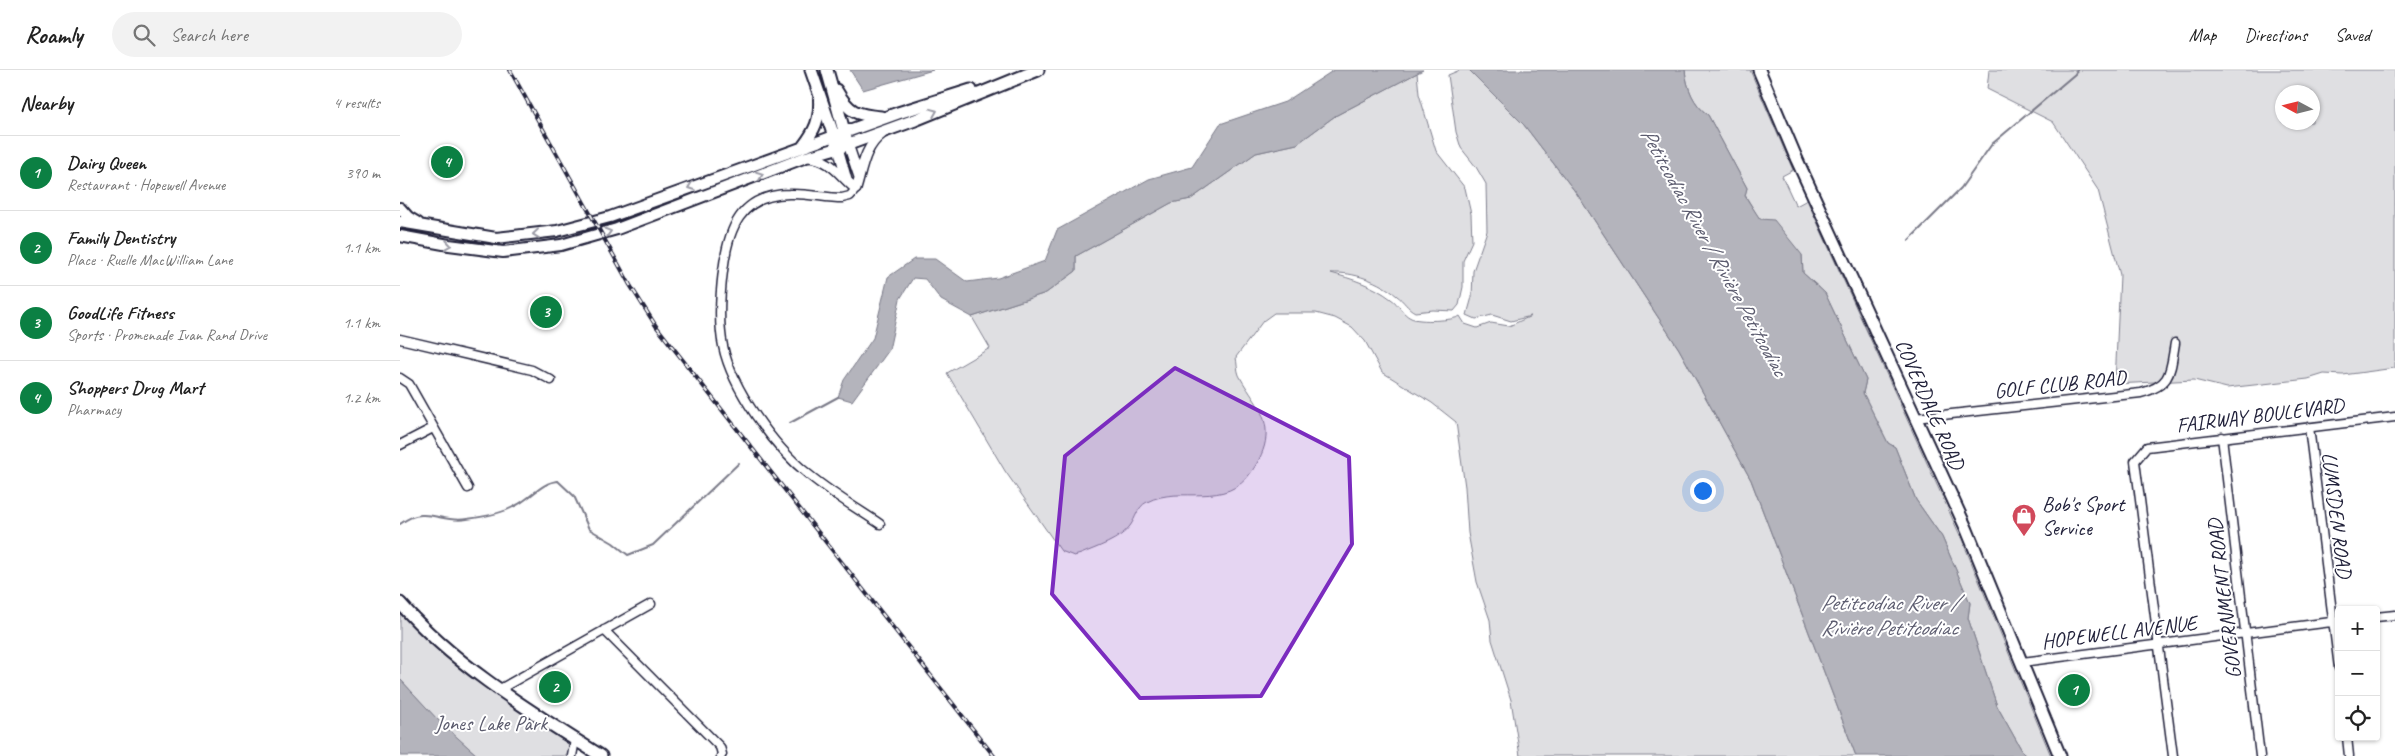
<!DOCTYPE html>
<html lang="en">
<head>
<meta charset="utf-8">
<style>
  :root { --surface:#fff; --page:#f2f2f2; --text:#222; --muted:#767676; --line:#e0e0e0; --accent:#0b8043 }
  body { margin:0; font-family:Caveat,sans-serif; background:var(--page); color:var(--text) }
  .controls { position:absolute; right:15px; bottom:15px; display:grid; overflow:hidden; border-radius:5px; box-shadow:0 1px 4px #0004 }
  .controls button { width:45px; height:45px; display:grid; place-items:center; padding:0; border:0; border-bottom:1px solid var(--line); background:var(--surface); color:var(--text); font:25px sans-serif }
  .compass { position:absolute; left:1875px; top:15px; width:45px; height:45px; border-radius:50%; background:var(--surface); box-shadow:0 1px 4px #0004; rotate:277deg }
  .you { position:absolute; left:1302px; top:420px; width:18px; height:18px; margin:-12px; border:4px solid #fff; border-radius:50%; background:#1a73e8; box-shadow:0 0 0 8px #1a73e833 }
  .badge { display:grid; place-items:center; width:32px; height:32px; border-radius:50%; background:var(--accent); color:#fff; font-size:16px; font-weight:700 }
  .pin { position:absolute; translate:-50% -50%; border:2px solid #fff; box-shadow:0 1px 5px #0006 }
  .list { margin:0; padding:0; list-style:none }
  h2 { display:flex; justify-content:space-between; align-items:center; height:65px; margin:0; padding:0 20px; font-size:21px }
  h2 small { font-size:16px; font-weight:400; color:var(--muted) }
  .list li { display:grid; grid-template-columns:32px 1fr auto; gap:15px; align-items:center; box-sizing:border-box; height:75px; padding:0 20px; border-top:1px solid var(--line) }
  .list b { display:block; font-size:19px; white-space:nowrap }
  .list p { margin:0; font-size:16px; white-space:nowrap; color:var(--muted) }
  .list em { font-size:16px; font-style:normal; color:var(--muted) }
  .icon { flex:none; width:28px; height:28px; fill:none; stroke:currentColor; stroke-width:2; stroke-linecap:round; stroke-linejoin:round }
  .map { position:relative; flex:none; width:1995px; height:686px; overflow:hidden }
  header { display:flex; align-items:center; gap:30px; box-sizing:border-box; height:70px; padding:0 25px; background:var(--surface); border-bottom:1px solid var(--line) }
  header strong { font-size:24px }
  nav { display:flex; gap:28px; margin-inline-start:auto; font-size:18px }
  .search { width:350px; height:45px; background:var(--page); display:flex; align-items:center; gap:12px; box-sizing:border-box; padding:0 18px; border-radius:28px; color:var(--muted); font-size:19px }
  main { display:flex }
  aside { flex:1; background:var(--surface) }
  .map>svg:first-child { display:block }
</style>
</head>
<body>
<header>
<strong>Roamly</strong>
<div class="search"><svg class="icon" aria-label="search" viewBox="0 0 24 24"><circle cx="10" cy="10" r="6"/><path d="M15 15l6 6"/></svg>Search here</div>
<nav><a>Map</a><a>Directions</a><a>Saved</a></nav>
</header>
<main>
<aside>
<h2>Nearby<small>4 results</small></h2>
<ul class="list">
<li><span class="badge">1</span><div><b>Dairy Queen</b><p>Restaurant · Hopewell Avenue</p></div><em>390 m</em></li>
<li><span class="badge">2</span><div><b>Family Dentistry</b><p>Place · Ruelle MacWilliam Lane</p></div><em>1.1 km</em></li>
<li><span class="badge">3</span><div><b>GoodLife Fitness</b><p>Sports · Promenade Ivan Rand Drive</p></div><em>1.1 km</em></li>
<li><span class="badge">4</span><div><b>Shoppers Drug Mart</b><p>Pharmacy</p></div><em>1.2 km</em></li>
</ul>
</aside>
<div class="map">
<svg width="1995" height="686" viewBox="0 0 1995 686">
  <rect width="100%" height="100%" fill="#fff"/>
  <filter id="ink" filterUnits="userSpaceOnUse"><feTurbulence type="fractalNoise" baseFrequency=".02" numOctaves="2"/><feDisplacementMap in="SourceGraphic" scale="10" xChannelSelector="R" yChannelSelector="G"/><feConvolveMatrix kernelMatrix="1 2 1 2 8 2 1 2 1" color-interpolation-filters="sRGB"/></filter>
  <g filter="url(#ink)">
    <path fill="#dfdfe2" stroke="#80808e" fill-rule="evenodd" d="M1060,0H1069L1124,55L1177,124L1279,279L1351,410L1456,686H1120L1111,630L1092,570L1090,550L1077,512L1068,463L1065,417L1056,352L1032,333L982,302L965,271L952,257L935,248L916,243H874L863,251L836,287C837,293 837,300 839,305C849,325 868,342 866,367C865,379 859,391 852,401C826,441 781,414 747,432C737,437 736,448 730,456C720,470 697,477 681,484L674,486L661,481L605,401L547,303L590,278L572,247L646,223L676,201V186L771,133L791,129L856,83L897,74L935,46L1017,3L1019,24L1036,81L1065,118L1071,144L1072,171L1063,191V217L1059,235L1054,241L1033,240L1015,242C1007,238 1004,231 997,226C979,211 954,202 931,203C952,209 973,215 991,229C999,234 1002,244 1011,248C1019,252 1053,251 1060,246L1065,254L1077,258L1091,253L1109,256L1131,246L1111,251L1092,245L1076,249L1067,245L1072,227L1073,201L1087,161L1086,114L1076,97L1061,78L1056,62L1048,5Z
      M1285,0H1350L1393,100L1382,106L1396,136L1407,130L1563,472L1651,686H1625L1597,636L1568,548L1570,533L1542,467L1516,430L1495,377L1488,373L1463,323L1466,310L1425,223L1403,203L1402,185L1360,150L1345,125L1347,118L1308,45C1293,34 1287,18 1285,0Z
      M1589,0H1995V298L1943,305L1924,304L1908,309L1827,318L1794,310L1715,314L1720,205L1698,120L1653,52L1587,19ZM1882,22H1912V52H1882Z
      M0,533L18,553L175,670L172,686H78L39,652L0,609Z"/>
    <path fill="#b4b4bc" stroke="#7a7a88" d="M450,0H533L463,20Z
      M934,0H1023L935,46L897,74L856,83L791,129L771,133L676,186V201L646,223L572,247L541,230L525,209L513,208L500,229L489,280L452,331L438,327L444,310L473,268L488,207L514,189H535L567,212L598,208L645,191L657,160L749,109L792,97L820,54L885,32Z
      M1069,0H1285C1287,18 1293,34 1308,45L1347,118L1345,126L1360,149L1374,150L1402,185L1403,203L1425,223L1466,310L1463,323L1488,373L1495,377L1516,430L1542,467L1570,533L1568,548L1597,636L1625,686H1456L1351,410L1279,279L1177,124L1124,55Z
      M0,609L39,651L78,686H0Z"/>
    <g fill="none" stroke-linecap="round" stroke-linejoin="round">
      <path stroke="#7a7a88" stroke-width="2" d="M1509,170L1561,118L1592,74L1675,4L1677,0
        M390,353L438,327
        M0,454C26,434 40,454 67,449C83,447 101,444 115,436C130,429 142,412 158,411L174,426L189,459L213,473L228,485L253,475L339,393"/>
      <defs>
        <path id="minor" d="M456,119L450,126L442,128C425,128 407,123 389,124C340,125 328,159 323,201C320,225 318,252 323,276C332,319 374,377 408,404C431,423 456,438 480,454
          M0,269L132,300L151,310
          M0,308L9,314L68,418
          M1515,348L1741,323C1772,315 1770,302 1775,273
          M1909,357L1939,598
          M1822,367L1860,686
          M0,375L33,358
          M1976,547L1995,545
          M204,560L320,677L322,684L321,686
          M1622,592L1939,551
          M100,619L251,534
          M1947,667L1949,686
          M172,686L175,670
          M1773,686L1735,391L1747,377L1995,347"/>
        <path id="tertiary" d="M448,74L459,107
          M438,78L447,110
          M409,87C431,89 440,106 456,119C462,100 464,77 482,64"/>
        <path id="secondary" d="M403,76C415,60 420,50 419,29
          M0,138L8,147L18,153
          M0,152L96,168L157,161L210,147L434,66
          M0,166L49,175L103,182L161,175L217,159L406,87L438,78"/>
        <path id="primary" d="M411,0L438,78L515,50L638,0
          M427,0L446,68
          M1359,0L1397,90L1567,460L1660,686
          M436,20C449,43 457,45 481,47
          M434,66L498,43L571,20
          M0,533C55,596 130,641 201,686"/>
      </defs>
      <use href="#minor" stroke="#22223b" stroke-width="11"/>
      <use href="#tertiary" stroke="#22223b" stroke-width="12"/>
      <use href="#secondary" stroke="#22223b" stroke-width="14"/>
      <use href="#primary" stroke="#22223b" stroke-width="15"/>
      <use href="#minor" stroke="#fff" stroke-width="8"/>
      <use href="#tertiary" stroke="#fff" stroke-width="9"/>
      <use href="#secondary" stroke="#fff" stroke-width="10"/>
      <use href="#primary" stroke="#fff" stroke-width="11"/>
      <defs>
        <path id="rail" d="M110,0L230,215L256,256L594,686"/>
      </defs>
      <use href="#rail" stroke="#22223b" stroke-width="4"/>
      <use href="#rail" stroke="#fff" stroke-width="2" stroke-dasharray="5.5" stroke-linecap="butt"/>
    </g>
    <defs><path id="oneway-chevron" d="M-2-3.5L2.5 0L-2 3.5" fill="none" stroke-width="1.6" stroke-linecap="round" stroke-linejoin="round" transform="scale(1.25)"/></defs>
    <g stroke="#9c9ca7">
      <use href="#oneway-chevron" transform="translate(534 42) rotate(-22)"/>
      <use href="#oneway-chevron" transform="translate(360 105) rotate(-21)"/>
      <use href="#oneway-chevron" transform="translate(291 117) rotate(160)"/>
      <use href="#oneway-chevron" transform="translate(208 162) rotate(-16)"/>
      <use href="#oneway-chevron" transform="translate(136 164) rotate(174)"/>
      <use href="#oneway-chevron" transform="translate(48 175) rotate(9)"/>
    </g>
  </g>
  <path fill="#7b2cbf" fill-opacity="0.2" stroke="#7b2cbf" stroke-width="4" stroke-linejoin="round" d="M775,298L949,387L952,474L861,626L740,628L652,524L665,386Z"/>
  <defs>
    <symbol id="shop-pin" viewBox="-11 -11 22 30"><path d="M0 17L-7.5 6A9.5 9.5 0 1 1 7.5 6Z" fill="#d1495b" stroke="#fff"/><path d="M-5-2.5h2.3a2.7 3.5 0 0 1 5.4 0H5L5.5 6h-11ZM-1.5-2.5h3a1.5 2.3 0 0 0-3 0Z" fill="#fff"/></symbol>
  </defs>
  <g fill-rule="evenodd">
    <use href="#shop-pin" x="1610" y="432" width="28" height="38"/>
  </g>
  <g text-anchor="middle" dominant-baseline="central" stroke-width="4" stroke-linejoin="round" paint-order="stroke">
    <g font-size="21" fill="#22223b" stroke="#fff">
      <text transform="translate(1660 314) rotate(-6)">GOLF CLUB ROAD</text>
      <text transform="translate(1530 334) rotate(66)">COVERDALE ROAD</text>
      <text transform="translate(1860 345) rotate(-7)">FAIRWAY BOULEVARD</text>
      <text transform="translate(1937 445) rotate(83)">LUMSDEN ROAD</text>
      <text transform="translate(1824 529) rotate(-97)">GOVERNMENT ROAD</text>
      <text transform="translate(1719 562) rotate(-7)">HOPEWELL AVENUE</text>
    </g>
    <g font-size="21" fill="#22223b" stroke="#fff" text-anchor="start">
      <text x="1642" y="434">Bob's Sport<tspan x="1642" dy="24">Service</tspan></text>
    </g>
    <g font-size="21" fill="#5b5b6d" stroke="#fff">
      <text x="91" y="653">Jones Lake Park</text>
    </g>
    <g font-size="22" font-style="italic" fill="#5c5c6f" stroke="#fff">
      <text transform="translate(1314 182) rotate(61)">Petitcodiac River / Rivière Petitcodiac</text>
      <text x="1489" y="533">Petitcodiac River /<tspan x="1489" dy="25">Rivière Petitcodiac</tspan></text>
    </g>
  </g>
</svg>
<div class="controls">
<button>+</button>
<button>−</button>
<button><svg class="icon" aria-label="locate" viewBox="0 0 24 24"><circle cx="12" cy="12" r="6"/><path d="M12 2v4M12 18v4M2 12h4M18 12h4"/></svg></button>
</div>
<svg class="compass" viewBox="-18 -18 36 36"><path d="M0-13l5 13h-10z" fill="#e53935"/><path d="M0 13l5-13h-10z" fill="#767676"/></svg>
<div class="you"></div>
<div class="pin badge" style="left:1674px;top:620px">1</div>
<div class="pin badge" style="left:155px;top:617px">2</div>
<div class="pin badge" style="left:146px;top:242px">3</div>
<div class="pin badge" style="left:47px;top:92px">4</div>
</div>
</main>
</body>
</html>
